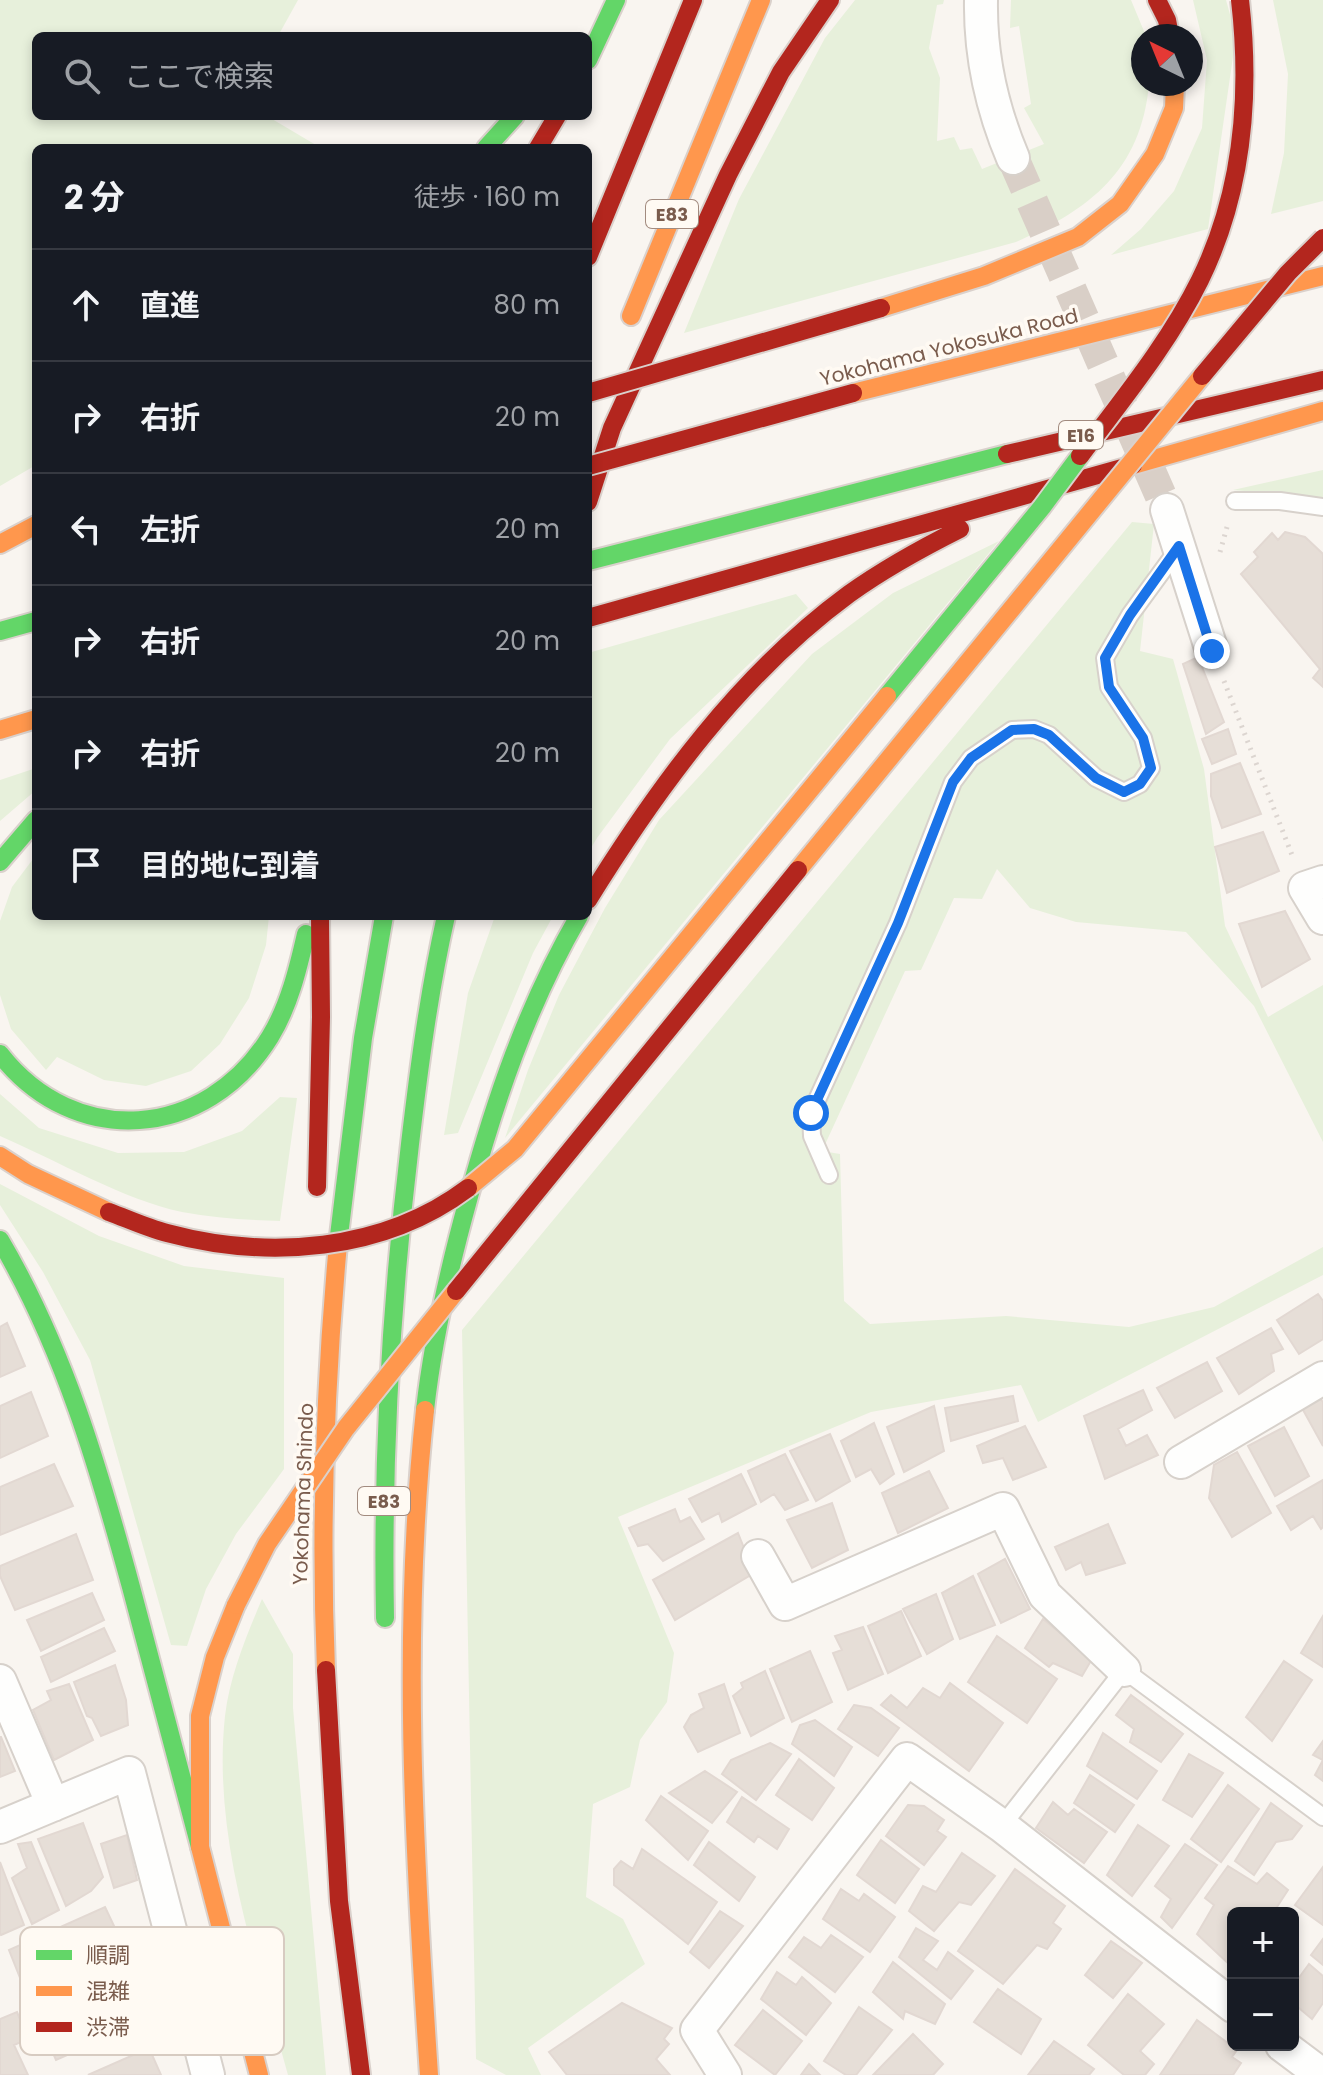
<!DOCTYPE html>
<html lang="ja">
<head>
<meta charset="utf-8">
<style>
  :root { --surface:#171b24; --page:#242831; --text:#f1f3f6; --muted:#9ea1a6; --line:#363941 }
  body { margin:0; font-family:Poppins,"Noto Sans JP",sans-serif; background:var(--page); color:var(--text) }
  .controls { position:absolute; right:24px; bottom:24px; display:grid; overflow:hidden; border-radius:12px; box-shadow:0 4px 12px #0003 }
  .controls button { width:72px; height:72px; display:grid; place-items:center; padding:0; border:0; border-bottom:2px solid var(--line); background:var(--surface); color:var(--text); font:40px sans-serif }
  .compass { position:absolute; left:1131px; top:24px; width:72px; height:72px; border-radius:50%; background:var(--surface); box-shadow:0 4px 12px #0003; rotate:317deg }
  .stop { position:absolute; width:24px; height:24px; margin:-18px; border:6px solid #1a73e8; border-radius:50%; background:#fff }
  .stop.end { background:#1a73e8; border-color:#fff; box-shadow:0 2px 8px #0008 }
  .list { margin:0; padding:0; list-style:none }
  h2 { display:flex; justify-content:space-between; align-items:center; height:104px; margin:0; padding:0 32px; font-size:34px }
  h2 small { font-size:26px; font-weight:400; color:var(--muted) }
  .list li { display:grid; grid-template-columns:52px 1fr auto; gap:24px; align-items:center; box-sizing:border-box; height:112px; padding:0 32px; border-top:2px solid var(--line) }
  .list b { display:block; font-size:30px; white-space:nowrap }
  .list em { font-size:26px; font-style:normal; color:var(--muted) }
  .icon { flex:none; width:44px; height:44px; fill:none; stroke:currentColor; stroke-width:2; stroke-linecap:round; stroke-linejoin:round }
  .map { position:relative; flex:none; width:1323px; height:2075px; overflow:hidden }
  .search { position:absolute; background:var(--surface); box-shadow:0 4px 12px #0003; left:32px; top:32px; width:560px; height:88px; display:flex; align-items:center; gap:20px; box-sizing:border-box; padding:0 28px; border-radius:12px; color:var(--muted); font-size:30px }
  .panel { position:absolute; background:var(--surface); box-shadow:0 4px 12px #0003; left:32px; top:144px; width:560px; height:776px; border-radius:12px }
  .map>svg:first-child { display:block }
</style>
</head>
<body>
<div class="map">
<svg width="1323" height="2075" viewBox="0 0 1323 2075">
  <rect width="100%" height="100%" fill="#f9f5f0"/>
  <path fill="#e7f0db" d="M0,0H298L278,36H36V116H267L321,148H36V465L0,486Z
    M855,0H944L943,4L937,5L929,48L940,78L937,141L954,137L960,150L972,148L982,169L1044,144L1024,108L1031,104L1019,26L1010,28L1011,0H1131L1146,36H1143V84H1149C1141,171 1090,209 1016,242L684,333L739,199L825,38Z
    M1193,0H1226L1236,36L1208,229L1111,255L1141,229L1174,191L1202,128L1207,60Z
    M1273,0H1323V201L1271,214L1284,153L1288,74Z
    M1323,470V498L1233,490Z
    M1132,522L1154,524L1140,651L1173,659L1204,769L1225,926L1268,1017L1323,985V1142L1254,1006L1186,932L1076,922L1030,908L997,869L982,899L954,898L921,970L905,971L822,1151L840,1154L844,1301L870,1324L1006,1316L1129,1327L1214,1307L1323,1247V1275L1038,1422L1021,1385L871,1412L618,1517L674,1653L667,1702L640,1740L630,1787L593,1804L586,1897L623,1919L645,1964L528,2048L541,2075H506L476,2059L462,1330Z
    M999,541L505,1138L528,1070L559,995L605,908L659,820L812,654L893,593Z
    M796,594L808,608L670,739L597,838L588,853V653Z
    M36,768V790L0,821V780Z
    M36,855V916H269L266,945L249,998L220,1044L191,1071L146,1086L104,1080L57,1057L46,1070L11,1029L0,995V921L12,887Z
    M495,916H553L533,953L458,1133L444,1135L468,993Z
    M0,1094L39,1128L118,1153L184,1152L242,1131L280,1097L297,1098L280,1221C247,1220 214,1218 182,1212C124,1200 56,1160 0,1136Z
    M0,1184L99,1236L184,1266L284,1278V1469L236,1534L206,1589L187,1646L171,1645L90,1360L43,1272L0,1205Z
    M262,1599L293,1654V1708L326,2075H288C256,1959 212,1838 225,1716C230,1675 246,1637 262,1599Z"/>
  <path fill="#e6ded7" stroke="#e2d8d2" stroke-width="2" d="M1285,532L1305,537L1323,554V687L1313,678L1320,669L1241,574L1258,557L1254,552L1272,533L1278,540Z
    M1198,657L1224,722L1206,734L1183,664Z
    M1228,729L1236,754L1212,764L1202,739Z
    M1240,763L1261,814L1222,828L1211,796V774Z
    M1263,832L1279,871L1227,893L1215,847Z
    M1285,911L1310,959L1262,987L1239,924Z
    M1318,1294L1323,1301V1339L1299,1354L1277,1320Z
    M7,1323L25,1366L0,1377V1327Z
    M1271,1328L1283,1349L1271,1354L1274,1371L1239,1394L1217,1358Z
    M1207,1362L1222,1391L1175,1418L1157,1388Z
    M1143,1390L1152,1410L1118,1429L1126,1446L1147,1435L1158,1455L1105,1479L1084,1416Z
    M31,1392L48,1436L0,1458V1406Z
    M1013,1396L1018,1421L951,1441L945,1408Z
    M1319,1397L1323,1402V1446L1302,1408Z
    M934,1406L944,1451L904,1472L887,1427Z
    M874,1423L894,1474L880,1484L871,1469L856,1477L841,1441Z
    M1025,1426L1046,1467L1013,1480L1003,1458L983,1463L977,1446Z
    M1284,1427L1309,1476L1275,1496L1248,1446Z
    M830,1434L850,1481L816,1501L790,1451Z
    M1237,1452L1271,1513L1232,1537L1209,1498L1214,1465Z
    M785,1454L808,1500L785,1510L774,1494L761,1502L748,1471Z
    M54,1464L73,1506L0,1535V1487Z
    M929,1471L948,1508L898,1533L882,1493Z
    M741,1474L756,1504L722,1522L719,1513L702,1522L689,1499Z
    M1323,1480V1527L1321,1529L1313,1516L1291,1530L1277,1506Z
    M832,1503L848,1550L812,1568L787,1520Z
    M675,1509L680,1522L690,1517L704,1539L663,1561L648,1544L638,1546L629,1528Z
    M1108,1524L1125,1563L1086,1575L1081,1562L1066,1570L1055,1547Z
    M738,1533L754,1573L675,1620L653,1580Z
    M76,1534L93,1580L15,1610L0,1576V1566Z
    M1005,1559L1030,1609L1001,1623L978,1574Z
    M973,1576L995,1625L960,1639L942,1593Z
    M92,1593L104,1620L41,1651L27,1620Z
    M936,1594L953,1639L927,1654L903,1609Z
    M901,1611L921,1656L888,1673L868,1626Z
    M1323,1616V1667L1301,1653Z
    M1043,1619L1092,1659L1082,1676L1053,1663L1049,1667L1025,1648Z
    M863,1627L883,1674L848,1690L833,1653L842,1650L835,1636Z
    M104,1628L115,1651L51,1682L41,1657Z
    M997,1636L1057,1679L1027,1723L968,1682Z
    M810,1651L832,1702L792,1722L770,1669Z
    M1284,1661L1312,1680L1272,1741L1246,1717Z
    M115,1665L126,1700L128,1725L101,1736L92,1718L87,1716L74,1682Z
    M765,1671L784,1718L751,1736L733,1696L743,1688L741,1683Z
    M950,1683L1003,1723L969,1771L881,1705L891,1695L907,1708L923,1688L940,1698Z
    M69,1684L93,1740L54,1760L33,1710L51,1700L47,1691Z
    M724,1684L740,1733L698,1752L684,1727L691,1715L704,1708L699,1694Z
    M1131,1695L1183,1734L1161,1762L1130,1742L1134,1729L1116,1715Z
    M854,1705L871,1708L899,1728L878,1756L838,1729Z
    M815,1720L852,1747L834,1776L792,1744L800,1725Z
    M1103,1733L1157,1771L1137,1799L1087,1766Z
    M1,1737L15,1771L0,1777V1737Z
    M1323,1741V1781L1315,1775L1323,1760L1313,1755Z
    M770,1743L791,1754L756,1800L722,1774L731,1760Z
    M1189,1754L1223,1773L1192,1817L1163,1800Z
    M799,1759L834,1788L812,1820L776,1795Z
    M705,1771L737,1792L712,1823L669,1793Z
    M1090,1775L1134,1805L1115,1832L1074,1803Z
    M1228,1785L1259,1809L1221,1862L1191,1839Z
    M661,1796L708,1831L688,1860L646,1820Z
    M742,1797L789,1829L777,1849L758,1836L754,1842L727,1822Z
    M1053,1802L1068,1815L1074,1809L1107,1832L1084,1863L1036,1828Z
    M1271,1803L1302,1826L1292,1839L1276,1842L1254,1875L1235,1861Z
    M908,1805L924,1806L944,1820L937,1831L946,1837L924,1865L886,1836Z
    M83,1823L103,1877L91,1891L66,1906L38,1839Z
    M1138,1825L1169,1846L1132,1896L1107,1875Z
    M127,1835L137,1880L114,1888L101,1844Z
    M881,1840L919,1869L895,1903L857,1875Z
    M31,1842L59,1910L32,1924L12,1878L27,1868L18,1844Z
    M709,1842L755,1877L739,1901L694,1865Z
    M1185,1844L1217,1865L1172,1928L1161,1917L1171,1899L1155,1886Z
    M642,1849L717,1902L688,1944L614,1885V1869L621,1861L633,1869Z
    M962,1853L995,1876L971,1905L959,1902L934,1931L909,1911L923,1886L936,1892Z
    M0,1862L24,1925L1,1935L0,1934Z
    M1228,1866L1257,1884L1267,1873L1288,1890L1273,1913H1233V1968L1197,1934L1214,1905L1205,1898Z
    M1323,1867V1925L1295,1905Z
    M1015,1869L1065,1906L1053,1923L1061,1929L1047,1949L1037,1945L1003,1984L958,1951Z
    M841,1889L859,1901L864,1894L895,1917L870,1952L823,1919Z
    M105,1907L124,1947L26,1993L9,1950Z
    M720,1911L743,1926L709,1968L690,1952Z
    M916,1928L938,1941L923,1960L937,1970L948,1952L973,1971L951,1999L899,1957Z
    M831,1935L863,1957L835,1992L789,1957L804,1937L821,1948Z
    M1323,1939V1965L1311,1955Z
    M1111,1941L1142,1963L1113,1998L1085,1975Z
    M893,1962L945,2004L935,2024L905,2011L903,2019L873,1992Z
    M1309,1964L1323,1976V2003L1312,2019L1293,2003V1986Z
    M777,1972L796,1985L802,1977L831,2003L806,2035L761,1999Z
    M128,1976L145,2021L56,2060L37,2017Z
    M998,1989L1041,2019L1021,2054L974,2022Z
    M1128,1994L1164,2024L1140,2051L1154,2064L1145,2075H1124L1088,2045Z
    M622,2003L672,2028L664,2039L669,2044L656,2059L670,2075H567L549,2052Z
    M859,2007L892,2030L856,2075H846L824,2061Z
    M763,2010L802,2041L775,2075L735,2045Z
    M17,2012L28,2039L14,2045L28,2075H0V2019Z
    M1197,2020L1237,2050L1232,2057L1241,2063L1233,2075H1160Z
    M913,2034L943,2064L933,2075H873Z
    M1054,2041L1094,2069L1089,2075H1028Z
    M149,2048L161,2075H88Z
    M809,2064L820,2075H801Z"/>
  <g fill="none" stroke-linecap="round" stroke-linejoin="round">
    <path stroke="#d9cfc7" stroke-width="32" stroke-dasharray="32 16" stroke-linecap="butt" d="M1013,158L1167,510"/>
    <defs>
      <path id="lane" d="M1235,501H1280L1323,507
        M829,1175L812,1136L811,1113L898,923L953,782L971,758L1012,730L1034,729L1049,735L1096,778L1124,792L1140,784L1151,768L1143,738L1109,687L1105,658L1130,615L1179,548
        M1002,1826L1124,1670L1323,1817"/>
      <path id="street" d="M981,0C980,56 991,106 1013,158
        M1167,510L1212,651
        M1323,882L1305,888L1323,918
        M1181,1462L1323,1378
        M758,1556L785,1604L1003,1509L1045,1595L1124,1670
        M0,1681L53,1805
        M0,1827L129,1773L208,2075
        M1282,2045L1322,2075
        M725,2075L697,2030L907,1759L1002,1826L1233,2006"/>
      <path id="fast" d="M588,60L616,0
        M486,148L515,116
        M588,561L1007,454
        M0,631L36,621
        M0,862L36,820
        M0,1054C75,1150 206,1140 270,1037C289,1006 298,969 306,934
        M0,1240C64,1349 98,1466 131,1587C154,1674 177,1760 200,1847
        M338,1244L363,1038L384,916
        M425,1410C433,1338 449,1269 468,1200C495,1100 527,1006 579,916
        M385,1618C382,1459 391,1302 410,1144C419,1068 429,991 446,916"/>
      <path id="slow" d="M881,308L984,276L1078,237L1120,204L1155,154L1174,108L1175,84
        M631,316L761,0
        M853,393L1323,276
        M1133,465L1323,411
        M0,544L36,525
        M0,730L36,719
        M0,1156L28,1174L109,1212
        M425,1410C401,1631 414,1853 429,2075
        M236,1605L215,1657L200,1716V1847L259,2075
        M326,1670C320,1528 325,1385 338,1244"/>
      <path id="jam" d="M1157,0L1167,20L1170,36
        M538,148L557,116
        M588,257L693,0
        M1007,454L1323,380
        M588,502L612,428L728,175L781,72L830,0
        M588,618L1133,465
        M588,900C658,787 740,674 849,594C884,569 922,548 960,529
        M317,1187L321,1017L320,916
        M326,1670L339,1901L361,2075"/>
    </defs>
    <use href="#lane" stroke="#d7d1cb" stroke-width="20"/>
    <use href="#street" stroke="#d7d1cb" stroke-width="36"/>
    <use href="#fast" stroke="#dad1cc" stroke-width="22"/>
    <use href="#slow" stroke="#dad1cc" stroke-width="22"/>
    <use href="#jam" stroke="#dad1cc" stroke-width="22"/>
    <path stroke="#dcd5d0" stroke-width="5" stroke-dasharray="2 6" stroke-linecap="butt" d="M1220,552L1227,527
      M1224,681L1292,855"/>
    <use href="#lane" stroke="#fefefd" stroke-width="16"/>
    <use href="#street" stroke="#fefefd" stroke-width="32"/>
    <use href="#fast" stroke="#63d668" stroke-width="18"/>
    <use href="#slow" stroke="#ff974d" stroke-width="18"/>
    <use href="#jam" stroke="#b3261e" stroke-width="18"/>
    <defs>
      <path id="fast-bridge" d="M887,696L1042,507L1080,456"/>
      <path id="slow-bridge" d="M798,870L1202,376
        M468,1188L515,1149L887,696
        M236,1605L267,1544L346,1428L456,1291"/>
      <path id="jam-bridge" d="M1202,376L1288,273L1323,238
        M588,393L881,308
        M1080,456C1122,400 1169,343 1200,280C1243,192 1251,95 1240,0
        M588,466L853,393
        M109,1212C128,1219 147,1228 167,1233C268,1260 383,1252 468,1188
        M456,1291L798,870"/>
    </defs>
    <use href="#fast-bridge" stroke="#dad1cc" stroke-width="22" stroke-linecap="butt"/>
    <use href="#slow-bridge" stroke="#dad1cc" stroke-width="22" stroke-linecap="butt"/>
    <use href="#jam-bridge" stroke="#dad1cc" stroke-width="22" stroke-linecap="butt"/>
    <use href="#fast-bridge" stroke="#63d668" stroke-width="18"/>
    <use href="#slow-bridge" stroke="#ff974d" stroke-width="18"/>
    <use href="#jam-bridge" stroke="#b3261e" stroke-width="18"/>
  </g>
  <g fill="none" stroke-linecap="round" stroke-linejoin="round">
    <path stroke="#1a73e8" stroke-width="10" d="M811,1113L898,923L953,782L971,758L1012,730L1034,729L1049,735L1096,778L1124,792L1140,784L1151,768L1143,738L1109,687L1105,658L1130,615L1179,546L1212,651"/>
  </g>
  <g text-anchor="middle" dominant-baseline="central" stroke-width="7" stroke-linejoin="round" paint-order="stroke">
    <g fill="#fffaf3" stroke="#a28b7f" stroke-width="2">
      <rect x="646" y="200" width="52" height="28" rx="6"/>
      <rect x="1059" y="421" width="44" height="28" rx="6"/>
      <rect x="358" y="1487" width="52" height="28" rx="6"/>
    </g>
    <g font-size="18" font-weight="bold" fill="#7a5c4d">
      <text x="672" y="214">E83</text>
      <text x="1081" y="435">E16</text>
      <text x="384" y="1501">E83</text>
    </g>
    <g font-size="20" fill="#7a5c4d" stroke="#fffaf3">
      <text transform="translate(949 347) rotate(-14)">Yokohama Yokosuka Road</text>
      <text transform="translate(303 1494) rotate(-88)">Yokohama Shindo</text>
    </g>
  </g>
  <rect x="20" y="1927" width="264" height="128" rx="12" fill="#fffaf3" stroke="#d7cbc1" stroke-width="2"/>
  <rect x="36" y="1950" width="36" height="10" fill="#63d668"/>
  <rect x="36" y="1986" width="36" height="10" fill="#ff974d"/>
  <rect x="36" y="2022" width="36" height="10" fill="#b3261e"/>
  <g font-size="22" fill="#7a5c4d">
    <text x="86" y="1963">順調</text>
    <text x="86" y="1999">混雑</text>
    <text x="86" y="2035">渋滞</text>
  </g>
</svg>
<div class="controls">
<button>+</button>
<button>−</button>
</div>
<svg class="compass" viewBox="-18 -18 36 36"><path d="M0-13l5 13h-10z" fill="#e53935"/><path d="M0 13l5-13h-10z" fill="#9ea1a6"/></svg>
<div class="stop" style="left:811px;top:1113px"></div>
<div class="stop end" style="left:1212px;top:651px"></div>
<div class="search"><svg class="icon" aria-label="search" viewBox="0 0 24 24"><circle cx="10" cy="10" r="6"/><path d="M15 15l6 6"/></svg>ここで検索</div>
<section class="panel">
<h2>2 分<small>徒歩 · 160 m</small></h2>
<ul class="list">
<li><svg class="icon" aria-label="ahead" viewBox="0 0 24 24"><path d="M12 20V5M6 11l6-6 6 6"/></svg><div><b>直進</b></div><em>80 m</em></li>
<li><svg class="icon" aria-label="right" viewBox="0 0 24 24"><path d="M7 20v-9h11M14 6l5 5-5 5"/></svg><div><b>右折</b></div><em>20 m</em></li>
<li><svg class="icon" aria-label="left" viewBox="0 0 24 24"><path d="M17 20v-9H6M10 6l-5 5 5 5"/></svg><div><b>左折</b></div><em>20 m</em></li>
<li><svg class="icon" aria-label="right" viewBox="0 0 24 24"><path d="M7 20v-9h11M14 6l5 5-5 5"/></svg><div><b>右折</b></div><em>20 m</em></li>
<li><svg class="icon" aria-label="right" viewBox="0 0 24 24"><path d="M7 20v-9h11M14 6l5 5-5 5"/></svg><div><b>右折</b></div><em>20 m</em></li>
<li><svg class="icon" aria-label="arrive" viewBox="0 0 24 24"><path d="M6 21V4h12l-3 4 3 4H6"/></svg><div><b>目的地に到着</b></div></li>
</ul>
</section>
</div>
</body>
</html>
